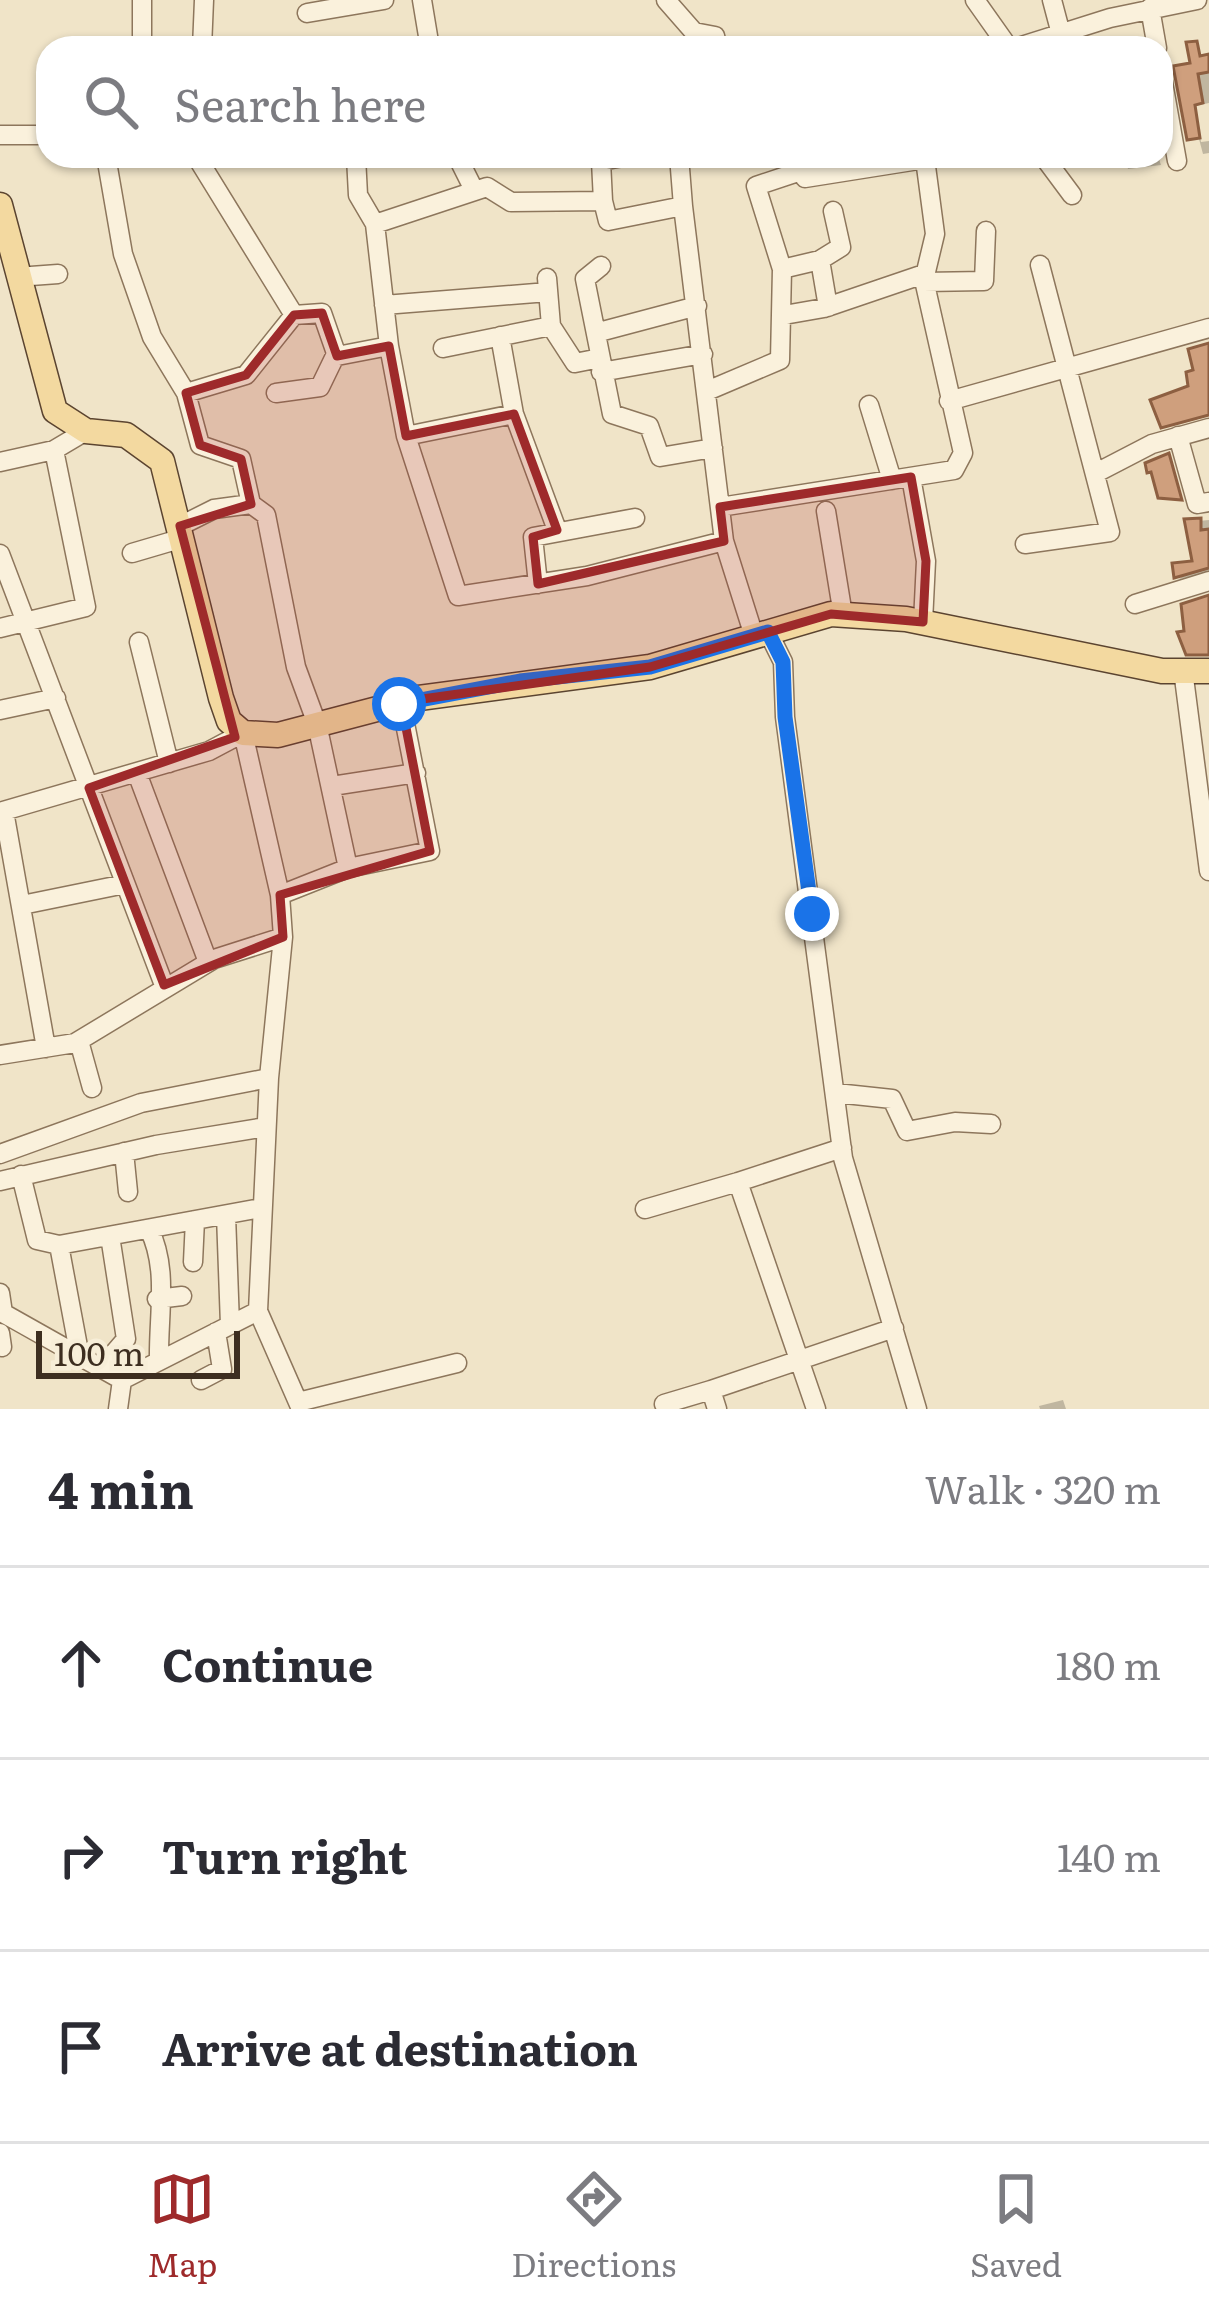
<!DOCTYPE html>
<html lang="en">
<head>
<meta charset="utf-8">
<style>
  :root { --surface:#fff; --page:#f2f2f3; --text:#2b2b33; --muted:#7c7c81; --line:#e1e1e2; --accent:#9e2a2b }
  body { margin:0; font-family:Literata,serif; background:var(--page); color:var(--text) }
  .scale { position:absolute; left:36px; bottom:30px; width:204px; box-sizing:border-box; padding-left:12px; border:6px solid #3d2e20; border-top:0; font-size:33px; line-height:42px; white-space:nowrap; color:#3d2e20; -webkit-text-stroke:9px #f7eed8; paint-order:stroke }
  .stop { position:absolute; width:36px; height:36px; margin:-27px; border:9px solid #1a73e8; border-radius:50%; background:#fff }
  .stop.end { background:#1a73e8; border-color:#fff; box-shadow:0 3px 12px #0008 }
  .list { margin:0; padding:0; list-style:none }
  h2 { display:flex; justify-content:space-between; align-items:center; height:156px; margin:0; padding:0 48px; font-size:51px }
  h2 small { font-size:39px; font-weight:400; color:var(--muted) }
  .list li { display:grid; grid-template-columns:78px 1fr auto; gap:36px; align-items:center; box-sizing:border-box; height:192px; padding:0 48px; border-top:3px solid var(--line) }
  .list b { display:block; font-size:45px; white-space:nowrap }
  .list em { font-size:39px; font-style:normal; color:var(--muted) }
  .icon { flex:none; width:66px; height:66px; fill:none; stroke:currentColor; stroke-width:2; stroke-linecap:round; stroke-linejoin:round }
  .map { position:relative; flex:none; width:1209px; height:1409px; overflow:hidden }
  .search { position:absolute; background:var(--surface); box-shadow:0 3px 9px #0004; left:36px; right:36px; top:36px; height:132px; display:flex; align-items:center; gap:30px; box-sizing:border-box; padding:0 42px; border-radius:36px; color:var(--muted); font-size:45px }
  .sheet { height:732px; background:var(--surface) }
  nav { display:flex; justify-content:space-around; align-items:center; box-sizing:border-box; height:168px; border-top:3px solid var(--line); background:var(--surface); font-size:33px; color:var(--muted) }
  nav a { display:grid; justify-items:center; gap:6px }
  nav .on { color:var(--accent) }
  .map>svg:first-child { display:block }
</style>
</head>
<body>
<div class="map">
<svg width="1209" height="1409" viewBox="0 0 1209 1409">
  <rect width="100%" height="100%" fill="#f0e4c8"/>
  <path fill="#0003" d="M1209,57V103L1195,106L1201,142L1209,141V153L1203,154L1199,139H1190L1177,68Z
    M1124,156H1158L1161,165L1128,169Z
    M1209,520V572L1179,579L1195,564L1188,522Z
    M1063,1400L1066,1409H1040L1039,1406Z"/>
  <path fill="#cf9f7d" stroke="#8d5f41" stroke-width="3" d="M1197,41L1200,56L1209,54V72L1198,74L1203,103L1195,105L1200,138L1187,140L1173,66L1190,63L1186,42Z
    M1209,343V415L1161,428L1150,400L1188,386L1186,372L1193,370L1188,349Z
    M1169,453L1182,500L1158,498L1151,472L1147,473L1145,463Z
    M1201,518V530L1209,529V568L1174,578L1172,563L1192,561L1184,519Z
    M1209,595V655H1186L1177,632L1184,631L1181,604Z"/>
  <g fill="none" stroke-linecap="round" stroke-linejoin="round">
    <defs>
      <path id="minor" d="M142,0V48
        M422,0L430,48
        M666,0L694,32L715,36L718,48
        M975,0L1009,48
        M1052,0L1061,34
        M1150,8L1157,48
        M307,13L384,0
        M202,48L204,0
        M546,48L551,47
        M1015,48L1110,18L1197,0
        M1161,71L1177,161
        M0,135H48
        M106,156L123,254L152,337L186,393L200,445L241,459L251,504L266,515L296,667L317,724L348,868
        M457,156L473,188
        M679,156L683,206
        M1043,156L1072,195
        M356,157L358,195L375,224
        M603,201L601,161L629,156
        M820,260L828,307
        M601,266L585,279L612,414L649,426L660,457L713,448
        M782,269L820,260L841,247L833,211
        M17,277L58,274
        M547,278L551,326L575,363L600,358
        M924,282L984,281L986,231
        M384,305L548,292
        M294,315L322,313L337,356L389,346L406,436L458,596L587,576L724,541L754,636
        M784,315L824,308L924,274
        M599,332L697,306
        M500,336L514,414L557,530
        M389,346L375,224L487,187L511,202L603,201L608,221L683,206L724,541
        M443,348L551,326
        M601,372L703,354
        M707,391L780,360L782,269L756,186L804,170
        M186,393L246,375L294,315L196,156
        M276,393L320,387L336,354
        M949,401L1209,328
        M869,405L892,480
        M406,436L514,414
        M1178,436L1197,504L1209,502
        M0,462L54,450L86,431
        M1098,472L1152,444L1209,428
        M911,477L926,561L923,622
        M720,507L954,470L963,453L924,280L935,234L925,159L805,178L800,156
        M826,511L843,615
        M180,526L214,509L251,504
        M1025,544L1110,532L1040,265
        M132,553L183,538
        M0,554L164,985
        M538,584L533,537L635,518
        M1135,604L1209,581
        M0,628L86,607L54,450
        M768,632L783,662L785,717L843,1158L917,1409
        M139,642L169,763
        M1183,670L1209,871
        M0,710L56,698
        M137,773L208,962
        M332,786L416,773
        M4,811L46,1048
        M0,812L209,751L243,733L280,895L283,937L269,1078L258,1311L122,1380L118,1409
        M280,895L348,868L430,851L401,703
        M22,905L125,884
        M79,1041L92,1088
        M0,1055L75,1043L214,959L283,937
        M836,1093L892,1099L907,1131L955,1122L991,1124
        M124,1152L128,1192
        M0,1154L141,1103L269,1078
        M21,1175L37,1240L59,1245
        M0,1181L156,1145L266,1127
        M645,1209L738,1182
        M226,1215L230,1325
        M149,1229C169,1269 158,1315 159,1361
        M193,1262L195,1220
        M0,1293L3,1313L122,1380
        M157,1299L182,1296
        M258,1311L301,1409
        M0,1333L2,1347
        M79,1352L59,1245L261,1208
        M102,1367L126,1339L110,1236
        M201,1380L222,1369L216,1332
        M298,1402L457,1363
        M664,1404L711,1390
        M717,1409L711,1390L894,1328
        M816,1409L738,1182L842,1148"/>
      <path id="major" d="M0,205L55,411L86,431L126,435L162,461L221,698L229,721L243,733L278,735L419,698L650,667L831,614L906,619L1162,671H1209"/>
    </defs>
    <use href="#minor" stroke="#8d765c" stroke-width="21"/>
    <use href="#major" stroke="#5b4430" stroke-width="27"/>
    <use href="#minor" stroke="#faf1dc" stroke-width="18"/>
    <use href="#major" stroke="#f3d9a0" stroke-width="24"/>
  </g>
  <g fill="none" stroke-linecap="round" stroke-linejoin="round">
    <path stroke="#1a73e8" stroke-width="15" d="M399,704L520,681L650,667L768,632L783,662L785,717L812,914"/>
  </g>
  <path fill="#9e2a2b" fill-opacity="0.2" stroke="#9e2a2b" stroke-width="9" stroke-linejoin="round" d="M322,313L337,356L389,346L406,436L514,414L557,530L533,537L538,584L724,541L720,507L911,477L926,561L923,622L831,614L650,667L401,702L430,851L280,895L283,937L164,985L89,788L235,737L180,526L251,504L241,459L200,445L186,393L246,375L294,315Z"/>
</svg>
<div class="scale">100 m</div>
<div class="stop" style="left:399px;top:704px"></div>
<div class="stop end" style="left:812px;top:914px"></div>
<div class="search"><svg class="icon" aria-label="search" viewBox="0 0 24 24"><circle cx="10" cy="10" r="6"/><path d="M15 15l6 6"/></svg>Search here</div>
</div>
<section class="sheet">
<h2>4 min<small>Walk · 320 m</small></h2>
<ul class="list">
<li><svg class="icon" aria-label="ahead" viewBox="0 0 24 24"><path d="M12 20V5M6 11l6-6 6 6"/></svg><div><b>Continue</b></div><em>180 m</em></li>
<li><svg class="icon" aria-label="right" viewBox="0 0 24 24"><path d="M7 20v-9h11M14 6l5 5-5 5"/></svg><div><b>Turn right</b></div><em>140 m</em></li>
<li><svg class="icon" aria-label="arrive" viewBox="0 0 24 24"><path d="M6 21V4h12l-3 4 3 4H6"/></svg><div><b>Arrive at destination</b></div></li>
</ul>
</section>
<nav>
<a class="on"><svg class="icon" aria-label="map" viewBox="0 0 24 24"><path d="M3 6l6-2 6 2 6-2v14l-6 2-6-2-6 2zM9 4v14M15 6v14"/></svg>Map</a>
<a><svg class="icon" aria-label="directions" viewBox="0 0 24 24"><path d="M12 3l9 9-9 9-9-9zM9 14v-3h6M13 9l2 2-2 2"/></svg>Directions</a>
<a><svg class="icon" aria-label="saved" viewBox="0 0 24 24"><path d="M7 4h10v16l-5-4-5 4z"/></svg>Saved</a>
</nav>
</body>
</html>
